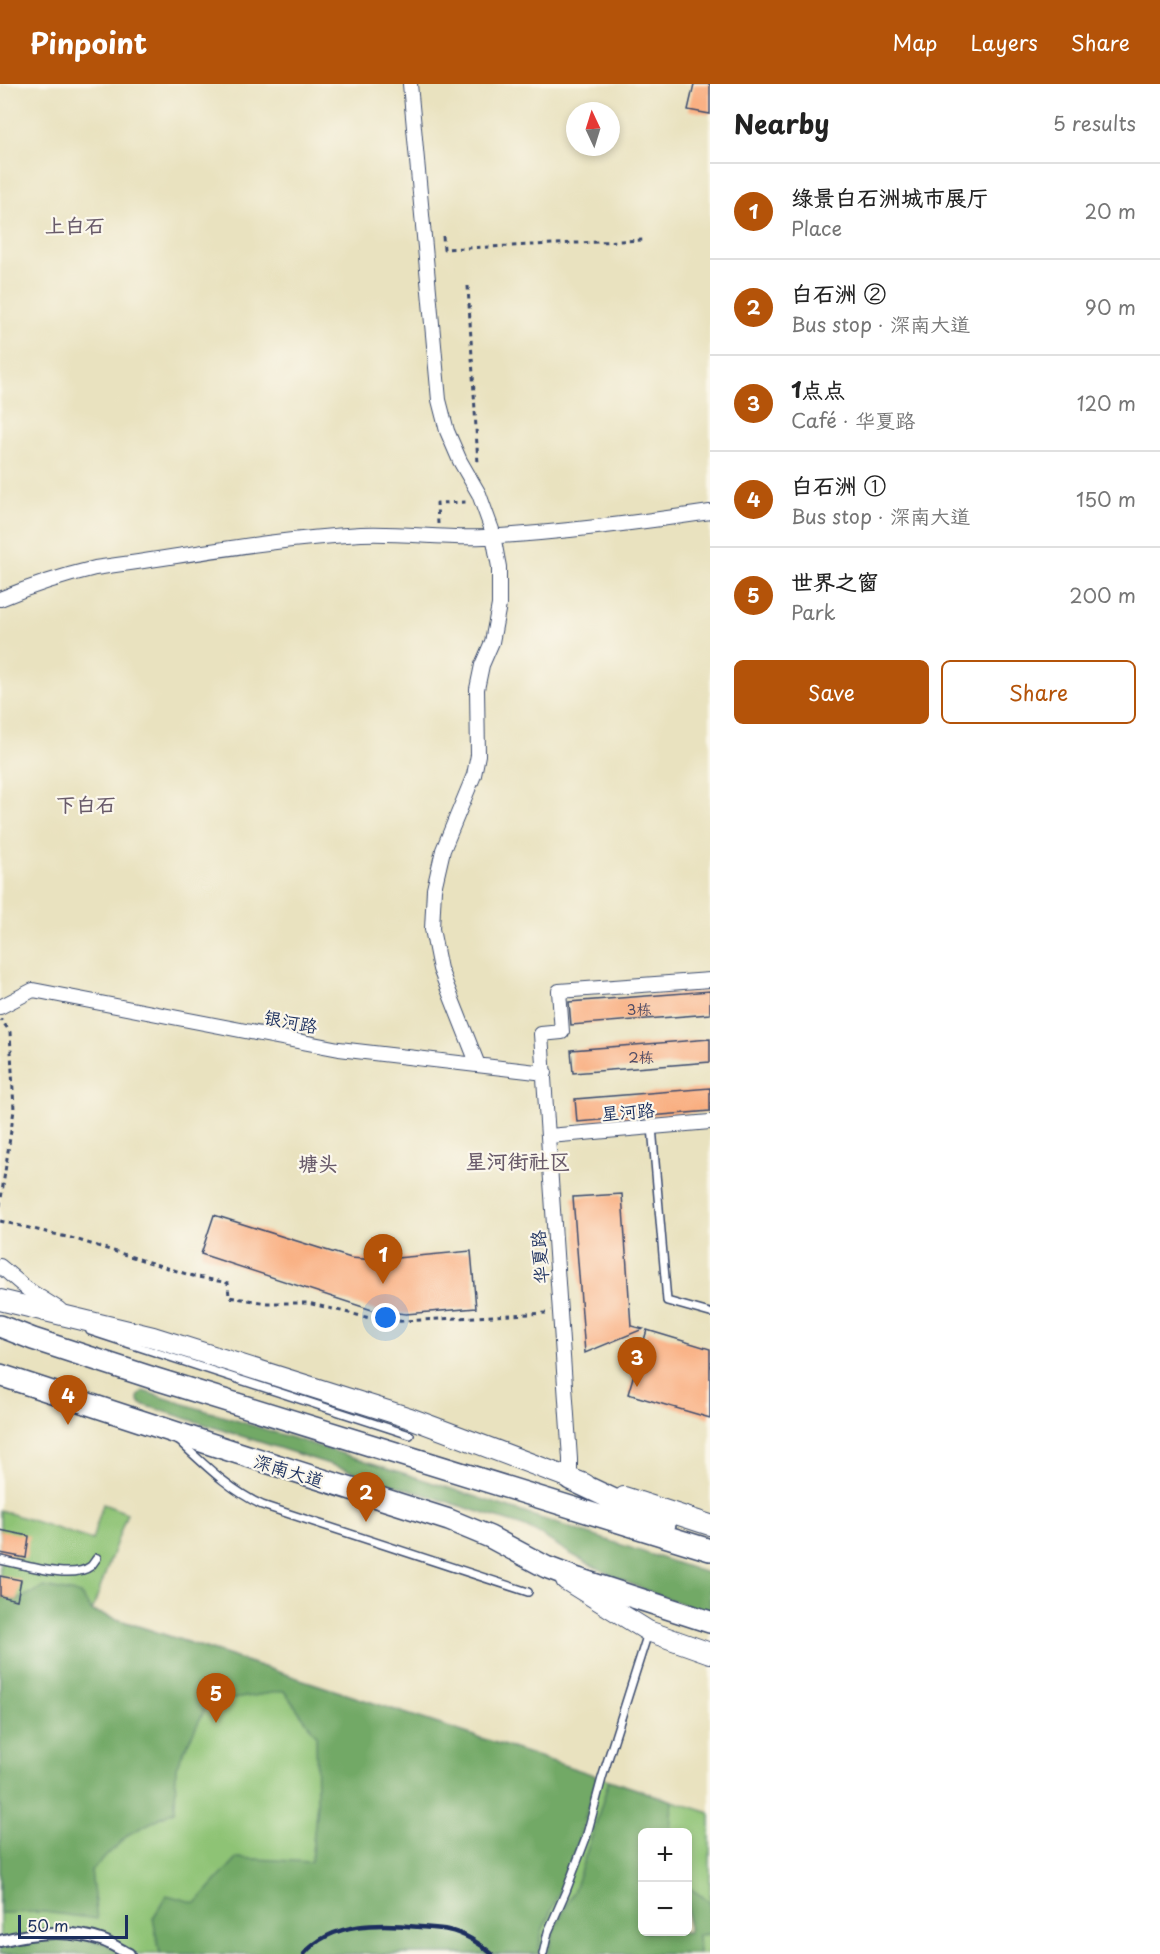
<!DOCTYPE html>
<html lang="en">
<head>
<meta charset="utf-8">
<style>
  :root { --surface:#fff; --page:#f2f2f2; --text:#222; --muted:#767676; --line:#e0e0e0; --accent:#b45309 }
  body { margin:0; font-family:"Playpen Sans","LXGW WenKai TC",sans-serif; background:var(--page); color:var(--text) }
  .controls { position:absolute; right:18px; bottom:18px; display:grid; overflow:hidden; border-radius:9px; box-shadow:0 3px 9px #0003 }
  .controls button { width:54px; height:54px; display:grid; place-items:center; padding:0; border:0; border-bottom:2px solid var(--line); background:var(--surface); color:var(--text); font:30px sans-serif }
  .compass { position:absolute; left:566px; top:18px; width:54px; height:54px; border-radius:50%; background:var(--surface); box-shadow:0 3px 9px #0003; rotate:356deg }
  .scale { position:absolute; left:18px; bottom:15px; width:110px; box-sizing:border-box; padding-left:6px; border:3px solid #1b2f5e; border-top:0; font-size:16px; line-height:21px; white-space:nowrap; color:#1b2f5e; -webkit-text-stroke:4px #fbf7ec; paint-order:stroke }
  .you { position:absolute; left:386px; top:1234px; width:21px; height:21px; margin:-15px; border:4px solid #fff; border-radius:50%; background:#1a73e8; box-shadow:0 0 0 9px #1a73e833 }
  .badge { display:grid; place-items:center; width:39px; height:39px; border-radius:50%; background:var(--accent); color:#fff; font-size:20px; font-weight:700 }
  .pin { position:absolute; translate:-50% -50px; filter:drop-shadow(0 2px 3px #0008) }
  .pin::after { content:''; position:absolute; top:32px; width:21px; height:18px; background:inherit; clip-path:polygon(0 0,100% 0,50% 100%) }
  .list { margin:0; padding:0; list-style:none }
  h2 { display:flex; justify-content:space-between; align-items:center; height:78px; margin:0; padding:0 24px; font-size:26px }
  h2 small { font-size:20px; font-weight:400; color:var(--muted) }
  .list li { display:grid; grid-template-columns:39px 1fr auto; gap:18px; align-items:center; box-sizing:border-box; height:96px; padding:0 24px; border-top:2px solid var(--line) }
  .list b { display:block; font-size:22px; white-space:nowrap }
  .list p { margin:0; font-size:20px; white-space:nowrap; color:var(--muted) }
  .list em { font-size:20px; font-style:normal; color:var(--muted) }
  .actions { display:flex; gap:12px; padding:18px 24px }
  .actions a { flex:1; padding:14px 0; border:2px solid var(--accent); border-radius:9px; text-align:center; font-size:21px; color:var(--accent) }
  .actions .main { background:var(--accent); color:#fff }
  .map { position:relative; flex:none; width:710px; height:1870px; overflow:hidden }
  header { display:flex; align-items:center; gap:36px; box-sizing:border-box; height:84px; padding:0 30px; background:var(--accent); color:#fff }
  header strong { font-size:28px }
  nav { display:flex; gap:33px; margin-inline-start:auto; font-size:21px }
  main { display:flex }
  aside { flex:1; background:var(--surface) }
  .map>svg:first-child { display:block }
</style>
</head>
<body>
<header>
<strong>Pinpoint</strong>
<nav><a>Map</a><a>Layers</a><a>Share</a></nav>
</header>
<main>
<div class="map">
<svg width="710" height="1870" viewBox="0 0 710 1870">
  <rect width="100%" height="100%" fill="#fbf7ec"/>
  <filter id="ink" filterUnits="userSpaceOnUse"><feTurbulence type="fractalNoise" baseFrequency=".0167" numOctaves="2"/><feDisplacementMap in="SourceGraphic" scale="12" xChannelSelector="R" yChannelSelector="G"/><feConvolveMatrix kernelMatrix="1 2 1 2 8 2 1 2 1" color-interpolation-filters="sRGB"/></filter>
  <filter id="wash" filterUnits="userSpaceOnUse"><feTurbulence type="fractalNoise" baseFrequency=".008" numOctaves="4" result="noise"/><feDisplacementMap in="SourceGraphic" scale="24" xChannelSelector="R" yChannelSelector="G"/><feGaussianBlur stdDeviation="1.35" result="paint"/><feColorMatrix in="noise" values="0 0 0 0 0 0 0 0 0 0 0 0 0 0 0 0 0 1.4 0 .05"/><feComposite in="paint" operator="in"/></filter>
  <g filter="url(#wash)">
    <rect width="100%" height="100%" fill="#e9e2bf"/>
    <path fill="#8ec375" stroke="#54796a" stroke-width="1.5" fill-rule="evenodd" d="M103,1420L127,1429L92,1527L710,1729V1870H0V1426L92,1456ZM642,1748H688V1848H642Z"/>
    <path fill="#72a966" stroke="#466c62" stroke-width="1.5" d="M143,1307L388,1384L710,1490V1529C665,1515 621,1498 580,1475C561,1465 544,1451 523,1442L141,1320L138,1317V1313Z
      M44,1503L80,1510L92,1527L597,1692L580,1752L561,1804L542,1847L538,1870H160L153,1834L167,1811L196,1819L237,1774L311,1778L317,1719L316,1651L284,1607L208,1619L176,1683L175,1726L129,1750L91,1787L97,1835L44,1828L0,1829V1512L17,1516Z
      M609,1696L672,1717L670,1748H642V1848H688V1803L710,1818V1850L698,1851L699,1870H548L553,1849L574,1806L594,1746Z
      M51,1851L103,1859L125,1870H0V1860Z"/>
    <g id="blocks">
      <path fill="#f9ad7f" d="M694,0H710V30L688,26Z
        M710,907V930L571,941L569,918Z
        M710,955V978L573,989L571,966Z
        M710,1004V1027L577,1038L575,1015Z
        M622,1110L631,1242L643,1245L585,1269L573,1113Z
        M214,1131L351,1174L375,1176L471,1167L476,1224L406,1230L372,1226L201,1170Z
        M647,1246L710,1265V1334L628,1310Z
        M0,1446L29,1452L26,1474L0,1469Z
        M0,1492L21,1496L17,1516L0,1512Z"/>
    </g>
  </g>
  <g filter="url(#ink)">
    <use href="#blocks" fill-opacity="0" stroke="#3a4a6d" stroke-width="1.5"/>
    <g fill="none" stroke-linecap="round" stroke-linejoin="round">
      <defs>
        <path id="service" d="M652,1043L667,1217L710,1229
          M90,1247L410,1351
          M180,1358C206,1382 230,1406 262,1421L528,1508
          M0,1476C22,1480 72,1497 91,1482C93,1480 95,1476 97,1474
          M543,1870L548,1848L566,1807L586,1754L602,1694L648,1549"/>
        <path id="pedestrian" d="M0,1857C33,1848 71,1845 104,1857C112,1860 121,1866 129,1870"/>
        <path id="minor" d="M410,0L439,316L447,347L460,377L479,410L492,446L499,483V521L492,558L482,581L477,605L478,671L474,691L443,766L434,805L432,845L440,885L478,981
          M0,515C31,502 62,492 95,484C184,472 272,455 361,450C402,448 443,455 484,453C560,449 635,439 710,428
          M0,923L33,906L339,965L545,989
          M549,1052L710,1038
          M0,1182L27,1205L59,1225
          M570,1395V1375L541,950L562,948L559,907L710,896"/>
        <path id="secondary" d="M0,1216L153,1253L410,1334L585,1400
          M624,1413L710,1441
          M566,1496L648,1547L710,1569"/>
        <path id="primary" d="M0,1242L33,1255L156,1295L710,1466
          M0,1291L238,1369L449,1436L490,1453L546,1483L578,1495L710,1538
          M570,1395L665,1440"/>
      </defs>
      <use href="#service" stroke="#3a4a6d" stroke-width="10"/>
      <use href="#pedestrian" stroke="#3a4a6d" stroke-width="14"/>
      <use href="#minor" stroke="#3a4a6d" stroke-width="16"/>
      <use href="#secondary" stroke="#3a4a6d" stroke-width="22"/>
      <use href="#primary" stroke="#3a4a6d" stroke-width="24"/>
      <path stroke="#3a4a6d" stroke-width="3" stroke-dasharray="4.5 4.5" stroke-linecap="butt" d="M443,152L444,165L643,156
        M468,202L478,380
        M438,440L437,419L469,418
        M0,1122L14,1026L10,948L1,935
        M0,1137L75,1155L193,1192L228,1199L229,1213L267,1219H308L386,1238L546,1229"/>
      <use href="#service" stroke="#fff" stroke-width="7"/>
      <use href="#pedestrian" stroke="#fff" stroke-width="10"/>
      <use href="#minor" stroke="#fff" stroke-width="14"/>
      <use href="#secondary" stroke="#fff" stroke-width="20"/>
      <use href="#primary" stroke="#fff" stroke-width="21"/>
      <path stroke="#1b2f5e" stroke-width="4.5" d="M304,1870C332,1837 381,1839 420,1843C429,1844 439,1844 448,1846C463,1849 480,1859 492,1870"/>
    </g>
  </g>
  <g text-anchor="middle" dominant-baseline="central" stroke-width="4.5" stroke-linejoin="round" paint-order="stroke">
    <g font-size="15" fill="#524e66">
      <text x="639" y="924">3栋</text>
      <text x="641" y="972">2栋</text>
    </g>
    <g font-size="18" fill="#1b2f5e" stroke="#fbf7ec">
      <text transform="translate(291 937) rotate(11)">银河路</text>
      <text transform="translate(628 1027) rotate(-5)">星河路</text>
      <text transform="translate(539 1173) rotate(-94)">华夏路</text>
      <text transform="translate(289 1386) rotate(17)">深南大道</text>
    </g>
    <g font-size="20" font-weight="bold" fill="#695b6a" stroke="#fbf7ec">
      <text x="75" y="141">上白石</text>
      <text x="86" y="720">下白石</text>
      <text x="318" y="1079">塘头</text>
    </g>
    <g font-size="21" font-weight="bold" fill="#695b6a" stroke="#fbf7ec">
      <text x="518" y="1076">星河街社区</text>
    </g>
  </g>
</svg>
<div class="controls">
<button>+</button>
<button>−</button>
</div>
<svg class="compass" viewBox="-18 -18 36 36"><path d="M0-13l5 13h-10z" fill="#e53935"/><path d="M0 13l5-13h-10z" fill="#767676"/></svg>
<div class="scale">50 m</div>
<div class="you"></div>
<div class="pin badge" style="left:383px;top:1200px">1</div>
<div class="pin badge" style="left:366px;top:1438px">2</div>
<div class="pin badge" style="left:637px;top:1303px">3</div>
<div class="pin badge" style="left:68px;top:1341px">4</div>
<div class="pin badge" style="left:216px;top:1639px">5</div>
</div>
<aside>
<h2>Nearby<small>5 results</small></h2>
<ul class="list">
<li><span class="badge">1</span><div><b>绿景白石洲城市展厅</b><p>Place</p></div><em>20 m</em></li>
<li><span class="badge">2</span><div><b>白石洲 ②</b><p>Bus stop · 深南大道</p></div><em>90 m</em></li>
<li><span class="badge">3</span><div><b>1点点</b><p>Café · 华夏路</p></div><em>120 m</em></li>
<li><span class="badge">4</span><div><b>白石洲 ①</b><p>Bus stop · 深南大道</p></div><em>150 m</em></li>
<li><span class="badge">5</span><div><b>世界之窗</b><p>Park</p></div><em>200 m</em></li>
</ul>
<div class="actions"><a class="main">Save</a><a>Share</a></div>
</aside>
</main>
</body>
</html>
